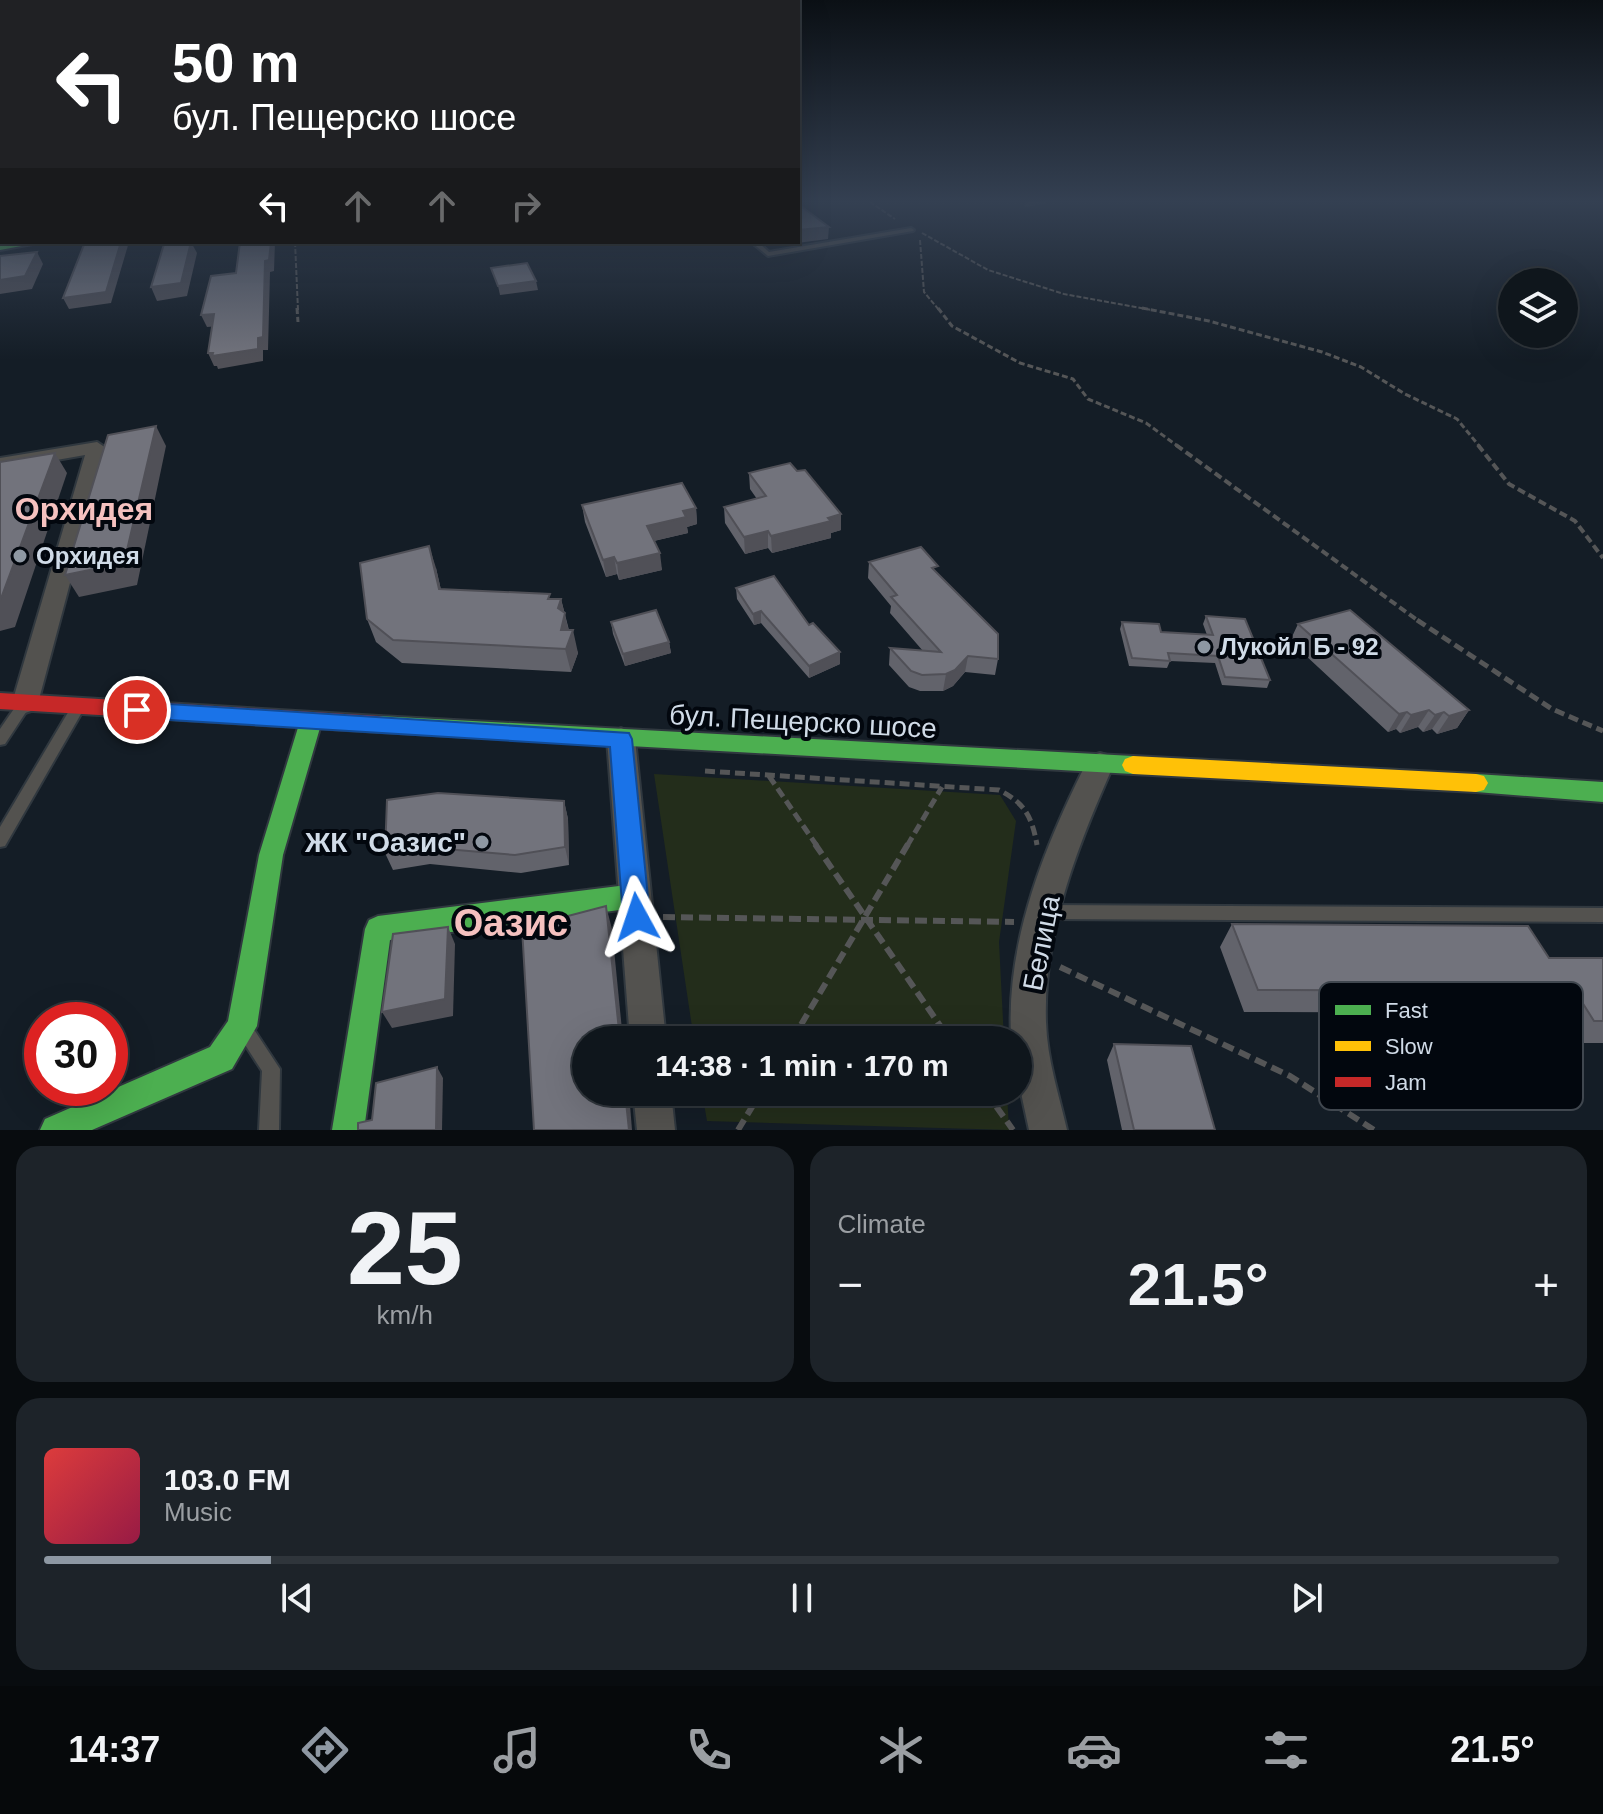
<!DOCTYPE html>
<meta charset="utf-8">
<style>
:root{--surface:#0f161c;--page:#1d2329;--text:#f1f3f6;--muted:#9b9fa3;--line:#2f353b;--accent:#8e98a3}
body{margin:0;font-family:Helvetica,sans-serif;background:var(--page);color:var(--text);height:100vh;display:flex;flex-direction:column;font-size:30px;white-space:nowrap}
*{box-sizing:border-box;margin:0}
p{font-size:26px;color:var(--muted)}
.icon{flex:none;width:44px;height:44px;fill:none;stroke:currentColor;stroke-width:2;stroke-linecap:round;stroke-linejoin:round}
.map{position:relative;height:1130px;overflow:hidden}
.panel{display:flex;flex-direction:column;gap:16px;padding:16px;background:#080c0f;flex:1}
.panel>*{flex:none}
.guide{position:absolute;left:0px;top:0px;width:800px;height:244px;box-shadow:0 8px 32px #0002,0 0 0 2px var(--line);background:#202124;color:#fff;overflow:hidden}
.controls{position:absolute;left:1498px;top:268px;display:grid;gap:16px}
.controls a{display:grid;place-items:center;width:80px;height:80px;border-radius:50%;background:var(--surface);box-shadow:0 8px 32px #0002,0 0 0 2px var(--line);font-size:40px}
.speed{position:absolute;left:24px;top:1002px;display:flex;gap:16px;font-size:40px;font-weight:700;text-align:center}
.speed>*{display:grid;place-content:center;width:104px;height:104px;border-radius:50%;background:var(--surface);box-shadow:0 8px 32px #0002,0 0 0 2px var(--line);line-height:1}
.speed .limit{border:12px solid #d22;background:#fff;color:#111}
.pin{position:absolute;display:grid;place-items:center;width:68px;height:68px;color:#fff;margin:-34px;border:4px solid #fff;border-radius:50%;box-shadow:0 2px 8px #0007}
.me{position:absolute;width:88px;margin:-44px;rotate:355deg;stroke-linejoin:round;filter:drop-shadow(0 0 6px #0008)}
.turn{display:flex;align-items:center;gap:28px;height:168px;padding:0 40px;font-size:36px}
.turn .icon{width:104px;height:104px;stroke-width:2.5}
.turn b{display:block;font-size:56px;line-height:68px}
.lanes{display:flex;align-items:center;height:76px;padding:0 40px;background:#0003;justify-content:center;gap:40px;direction:ltr}
.lanes .off{opacity:.35}
.big{font-size:60px;font-weight:800;line-height:1.1}
.panel .card{flex:1;display:flex;flex-direction:column;justify-content:center;gap:12px;min-width:0;padding:0 28px;border-radius:24px;background:var(--page)}
.panel .dial{align-items:center;gap:0}
.dial b{font-size:104px;line-height:1}
.song{display:flex;align-items:center;gap:24px}
.cover{width:96px;height:96px;border-radius:12px;background:linear-gradient(135deg,hsl(0 70% 55%),hsl(340 70% 35%))}
.played{height:8px;border-radius:4px;background:linear-gradient(90deg,var(--accent) 15%,var(--line) 15%)}
.keys{display:flex;justify-content:space-around;direction:ltr}
.heat{display:flex;justify-content:space-between;align-items:center;font-size:44px;direction:ltr}
.panel .tiles{flex:1;display:grid;gap:16px;grid-template-columns:1fr 1fr}
.card:last-child{grid-column:span 2}
.trip{position:absolute;left:572px;top:1026px;width:460px;height:80px;border-radius:40px;background:var(--surface);box-shadow:0 8px 32px #0002,0 0 0 2px var(--line);font-weight:800;line-height:80px;text-align:center}
.menu{display:flex;height:128px;justify-content:space-around;align-items:center;background:#06090b;color:var(--muted)}
.menu .icon{width:56px;height:56px}
.menu .selected{color:var(--accent)}
.menu b{font-size:36px;color:var(--text)}
.map>svg:first-child{display:block}
.green{fill:#232d1b}
.lines{fill:none;stroke-linecap:round;stroke-linejoin:round}
.lane-casing{stroke:#30383f;stroke-width:4}
.street-casing{stroke:#30383f;stroke-width:4}
.fast-casing{stroke:#30383f;stroke-width:4}
.slow-casing{stroke:#30383f;stroke-width:4}
.jam-casing{stroke:#30383f;stroke-width:4}
.path-far4{stroke:#555657;stroke-width:2;stroke-dasharray:5 2;stroke-linecap:butt}
.path-far3{stroke:#555657;stroke-width:3;stroke-dasharray:6 3;stroke-linecap:butt}
.path-far2{stroke:#555657;stroke-width:4;stroke-dasharray:8 4;stroke-linecap:butt}
.path-far1{stroke:#555657;stroke-width:5;stroke-dasharray:10 5;stroke-linecap:butt}
.path{stroke:#555657;stroke-width:6;stroke-dasharray:12 6;stroke-linecap:butt}
.lane{fill:#53524f;fill-rule:evenodd}
.street{fill:#53524f;fill-rule:evenodd}
.fast{fill:#4caf50;fill-rule:evenodd}
.slow{fill:#ffc107;fill-rule:evenodd}
.jam{fill:#c62828;fill-rule:evenodd}
.wall{fill:#62636b}
.shaded-wall{fill:#505057}
.building{fill:#72737c;stroke:#505057;stroke-width:2}
.route{fill:#1a73e8;stroke:#114b97;stroke-width:2}
.poi-dot{fill:#8e98a3;stroke:#02070e;stroke-width:3}
.labels{text-anchor:middle;stroke-width:8;stroke-linejoin:round;paint-order:stroke}
.poi-label{font-size:24px;font-weight:bold;fill:#d0dbe7;stroke:#02070e;text-anchor:start}
.near-street-label{font-size:28px;fill:#d0dbe7;stroke:#02070e}
.near-poi-label{font-size:28px;font-weight:bold;fill:#d0dbe7;stroke:#02070e;text-anchor:end}
.district-label{font-size:32px;font-weight:bold;fill:#f5c1bf;stroke:#02070e}
.near-district-label{font-size:38px;font-weight:bold;fill:#f5c1bf;stroke:#02070e}
.key{fill:#02070e;stroke:#40474f;stroke-width:2}
.key-label{font-size:22px;fill:#d0dbe7}
</style>
<div class="map">
<svg width="1603" height="1130" viewBox="0 0 1603 1130">
<rect width="100%" height="100%" fill="#141d26"/>
<g class="green">
<polygon points="654,774 1000,795 1016,821 999,942 1004,1040 694,1040"/>
<polygon points="702,1092 1007,1092 1009,1130 707,1121"/>
</g>
<g class="lines">
<g class="lane-casing">
<g id="lane">
<polygon points="1028,202 1044,202 1026,205"/>
<polygon points="911,228 914,230 913,231 768,256 751,242 758,242 769,252"/>
<polygon points="25,698 30,700 32,703 5,744 0,745 0,729 20,700"/>
<polygon points="78,702 83,704 85,707 5,846 0,847 0,827 73,704"/>
<polygon points="1047,905 1603,908 1603,922 1047,919 1041,917 1039,912 1041,907"/>
<polygon points="249,1028 255,1031 280,1069 279,1130 259,1130 262,1071 240,1037 243,1031"/>
</g>
</g>
<g class="street-casing">
<g id="street">
<polygon points="2,210 2,220 0,221 0,211"/>
<polygon points="97,442 106,448 38,703 34,710 25,713 16,710 12,703 85,455 0,470 0,458"/>
<polygon points="621,728 631,732 635,739 666,1040 630,1040 607,739 611,732"/>
<path d="M1100 753 1110 756 1114 764C1078 845 1043 932 1046 1022 1047 1059 1059 1095 1067 1130H1029L1018 1079V1040H1012L1011 1035C1006 938 1047 840 1090 756Z"/>
<polygon points="633,1092 671,1092 675,1130 637,1130"/>
</g>
</g>
<g class="fast-casing">
<g id="fast">
<polygon points="14,242 43,242 0,250 0,244"/>
<polygon points="311,713 319,715 322,721 283,855 257,1026 232,1069 92,1130 40,1130 45,1119 210,1047 228,1021 259,855 300,721 303,715"/>
<polygon points="379,716 1133,756 1141,759 1144,765 1141,771 1133,774 379,732 371,730 368,724 371,718"/>
<polygon points="1476,774 1603,782 1603,802 1476,792 1468,790 1464,783 1468,776"/>
<polygon points="635,884 644,888 648,896 644,904 635,908 390,940 364,1130 332,1130 365,929 369,920 378,916"/>
</g>
</g>
<g class="slow-casing">
<polygon id="slow" points="1133,756 1476,774 1484,776 1488,783 1484,790 1476,792 1133,774 1125,771 1122,765 1125,759"/>
</g>
<g class="jam-casing">
<polygon id="jam" points="0,693 379,716 387,718 390,724 387,730 379,732 0,709"/>
</g>
<g class="path-far4">
<polyline points="870,202 895,219"/>
<polyline points="922,233 988,270 1064,294 1152,310"/>
<polyline points="920,240 924,292 939,310"/>
<polyline points="295,242 298,310"/>
</g>
<g class="path-far3">
<polyline points="297,308 298,322"/>
<polyline points="938,308 952,326 1020,363 1073,379 1088,399 1146,423 1179,447"/>
<polyline points="1142,308 1209,321 1322,352 1361,367 1405,394 1457,419 1480,447"/>
</g>
<g class="path-far2">
<polyline points="1176,445 1420,622"/>
<polyline points="1478,445 1509,484 1575,521 1603,558"/>
</g>
<g class="path-far1">
<polyline points="1417,620 1552,709 1603,731"/>
<path d="M705 771 999 790C1025 803 1032 817 1037 845"/>
<polyline points="769,776 817,846"/>
<polyline points="907,846 942,787"/>
</g>
<g class="path">
<polyline points="815,844 950,1040"/>
<polyline points="663,917 1014,922"/>
<polyline points="1060,967 1290,1076 1374,1130"/>
<polyline points="792,1040 908,844"/>
<polyline points="986,1092 1013,1130"/>
<polyline points="738,1130 761,1092"/>
</g>
<use href="#lane" class="lane"/>
<use href="#street" class="street"/>
<use href="#fast" class="fast"/>
<use href="#slow" class="slow"/>
<use href="#jam" class="jam"/>
</g>
<g class="wall">
<polygon points="797,471 841,514 841,530 831,533 831,538 772,553 768,548 745,554 725,523 724,507 757,499 750,489 749,473"/>
<polygon points="582,505 696,508 697,524 687,527 688,533 654,541 662,570 619,580 617,574 606,577 585,522"/>
<polygon points="869,562 937,573 998,659 995,675 965,672 953,686 943,691 920,691 909,687 889,665 890,648 923,651 890,613 891,606 868,578"/>
<polygon points="436,568 441,590 561,599 569,630 578,653 571,672 402,663 376,642 367,619"/>
<polygon points="736,588 809,625 840,664 809,678 761,623 754,625 737,599"/>
<polygon points="1206,616 1270,680 1267,688 1222,685 1215,663 1170,661 1167,668 1129,666 1120,629 1122,622 1161,632 1207,635 1203,624"/>
<polygon points="611,622 669,642 671,653 625,666 613,634"/>
<polygon points="1298,624 1469,710 1457,728 1437,734 1432,729 1423,732 1418,727 1400,733 1396,729 1388,732 1290,641"/>
<polygon points="564,801 568,819 569,865 521,873 430,864 393,870 385,853"/>
<polygon points="1232,924 1549,958 1603,958 1603,1043 1570,1043 1551,1013 1244,1012 1220,947"/>
<polygon points="1114,1044 1215,1130 1122,1130 1107,1060"/>
</g>
<g class="shaded-wall">
<polygon points="829,227 828,239 797,243 798,230"/>
<polygon points="121,242 129,242 111,303 69,309 63,298"/>
<polygon points="191,242 197,253 187,296 157,301 151,287"/>
<polygon points="271,242 275,242 274,271 270,272 268,350 263,350 263,361 218,369 217,366 214,366 208,353 265,261"/>
<polygon points="37,252 43,264 32,289 0,294 0,280"/>
<polygon points="536,281 538,290 500,295 498,286"/>
<polygon points="214,314 219,326 207,327 201,315"/>
<polygon points="156,426 166,446 137,585 79,597 65,575"/>
<polygon points="55,453 67,473 15,627 0,631 0,601"/>
<polygon points="696,508 697,524 687,527 688,533 649,542 647,526 683,511"/>
<polygon points="841,514 841,530 831,533 831,538 772,553 771,536"/>
<polygon points="768,531 768,548 745,554 744,537"/>
<polygon points="429,546 436,568 446,612 439,589"/>
<polygon points="660,553 662,570 619,580 617,563"/>
<polygon points="614,557 617,574 606,577 603,560"/>
<polygon points="561,599 570,636 573,630 578,653 571,672 565,649 558,608"/>
<polygon points="761,611 761,623 754,625 753,614"/>
<polygon points="669,642 671,653 625,666 623,654"/>
<polygon points="840,652 840,664 809,678 809,666"/>
<polygon points="968,656 965,672 953,686 943,691 946,674"/>
<polygon points="1429,710 1418,727 1400,733 1411,715"/>
<polygon points="1469,710 1457,728 1437,734 1449,716"/>
<polygon points="1407,712 1396,729 1388,732 1399,714"/>
<polygon points="1444,712 1432,729 1423,732 1435,715"/>
<polygon points="564,801 568,819 569,865 565,847"/>
<polygon points="606,906 612,929 623,1040 620,1040"/>
<polygon points="448,927 455,944 453,1016 392,1028 382,1012"/>
<polygon points="437,1067 443,1078 442,1130 436,1130"/>
<polygon points="625,1092 629,1092 632,1130 629,1130"/>
</g>
<g class="building">
<polygon points="798,204 829,227 798,230"/>
<polygon points="85,242 121,242 106,292 63,298"/>
<polygon points="182,242 191,242 181,283 151,287 164,244"/>
<polygon points="240,242 271,242 269,260 265,261 263,337 258,338 258,349 212,356 213,353 208,353 214,314 201,315 211,276 236,273"/>
<polygon points="37,252 25,276 0,280 0,256"/>
<polygon points="527,263 536,281 498,286 491,268"/>
<polygon points="156,426 124,563 65,575 108,435"/>
<polygon points="55,453 0,601 0,462"/>
<polygon points="790,463 797,471 805,470 841,514 828,518 831,521 771,536 768,531 744,537 724,507 766,496 749,473"/>
<polygon points="682,483 696,508 683,511 686,517 647,526 660,553 617,563 614,557 603,560 582,505"/>
<polygon points="429,546 439,589 550,594 548,599 561,599 558,608 565,613 561,630 573,630 566,649 393,640 367,619 360,563"/>
<polygon points="921,547 938,566 932,568 998,634 998,659 968,656 955,670 946,674 922,675 911,671 890,648 941,652 891,597 897,595 869,562"/>
<polygon points="774,576 809,625 813,623 840,652 809,666 761,611 753,614 736,588"/>
<polygon points="656,610 669,642 623,654 611,622"/>
<polygon points="1350,610 1469,710 1449,716 1444,712 1435,715 1429,710 1411,715 1407,712 1399,714 1298,624"/>
<polygon points="1206,616 1245,619 1270,680 1225,677 1218,656 1168,653 1170,661 1132,658 1122,622 1159,624 1161,632 1213,635"/>
<polygon points="438,793 564,801 565,847 515,855 422,847 385,853 387,800"/>
<polygon points="606,906 620,1040 586,1040 586,1092 625,1092 629,1130 534,1130 522,928"/>
<polygon points="1232,924 1528,926 1549,958 1603,958 1603,1021 1594,1021 1575,991 1258,990"/>
<polygon points="448,927 445,999 382,1012 393,934"/>
<polygon points="1114,1044 1191,1046 1215,1130 1134,1130"/>
<polygon points="437,1067 436,1130 358,1130 358,1123 372,1120 376,1083"/>
</g>
<linearGradient id="sky" x2="0" y2="1"><stop stop-color="#0b1015"/><stop offset="0.56" stop-color="#344052"/><stop offset="1" stop-color="#344052" stop-opacity="0"/></linearGradient>
<rect width="1603" height="360" fill="url(#sky)"/>
<polygon class="route" points="137,702 629,733 632,739 650,917 646,925 637,929 627,925 623,917 610,747 137,718 129,716 126,710 129,704"/>
<g class="poi-dot">
<circle cx="20" cy="556" r="8"/>
<circle cx="1204" cy="647" r="8"/>
<circle cx="482" cy="842" r="8"/>
</g>
<g class="labels">
<g class="poi-label">
<text x="36" y="564">Орхидея</text>
<text x="1220" y="655">Лукойл Б - 92</text>
</g>
<g class="near-street-label">
<text transform="translate(803 721) rotate(3)" y="10">бул. Пещерско шосе</text>
<text transform="translate(1041 943) rotate(-79)" y="10">Белица</text>
</g>
<g class="near-poi-label">
<text x="466" y="852">ЖК "Оазис"</text>
</g>
<g class="district-label">
<text x="84" y="520">Орхидея</text>
</g>
<g class="near-district-label">
<text x="511" y="936">Оазис</text>
</g>
</g>
<rect x="1319" y="982" width="264" height="128" rx="12" class="key"/>
<rect x="1335" y="1005" width="36" height="10" fill="#4caf50"/>
<rect x="1335" y="1041" width="36" height="10" fill="#ffc107"/>
<rect x="1335" y="1077" width="36" height="10" fill="#c62828"/>
<g class="key-label">
<text x="1385" y="1018">Fast</text>
<text x="1385" y="1054">Slow</text>
<text x="1385" y="1090">Jam</text>
</g>
</svg>
<div class="controls">
<a><svg class="icon" aria-label="layers" viewBox="0 0 24 24"><path d="M12 4l9 5-9 5-9-5zM3 14l9 5 9-5"/></svg></a>
</div>
<div class="speed"><div class="limit">30</div></div>
<div class="pin" style="left:137px;top:710px;background:#d93025"><svg class="icon" aria-label="arrive" viewBox="0 0 24 24"><path d="M6 21V4h12l-3 4 3 4H6"/></svg></div>
<svg class="me" style="left:637px;top:917px" viewBox="-20 -20 40 40"><path d="M0-17L14 15 0 8-14 15z" fill="#1a73e8" stroke="#fff" stroke-width="4"/></svg>
<div class="trip">14:38 · 1 min · 170 m</div>
<div class="guide">
<div class="turn"><svg class="icon" aria-label="left" viewBox="0 0 24 24"><path d="M17 20v-9H6M10 6l-5 5 5 5"/></svg><div><b>50 m</b>бул. Пещерско шосе</div></div>
<div class="lanes"><svg class="icon" aria-label="left" viewBox="0 0 24 24"><path d="M17 20v-9H6M10 6l-5 5 5 5"/></svg><svg class="icon off" aria-label="ahead" viewBox="0 0 24 24"><path d="M12 20V5M6 11l6-6 6 6"/></svg><svg class="icon off" aria-label="ahead" viewBox="0 0 24 24"><path d="M12 20V5M6 11l6-6 6 6"/></svg><svg class="icon off" aria-label="right" viewBox="0 0 24 24"><path d="M7 20v-9h11M14 6l5 5-5 5"/></svg></div>
</div>
</div>
<section class="panel">
<div class="tiles">
<div class="card dial"><b>25</b><p>km/h</p></div>
<div class="card"><p>Climate</p>
<div class="heat"><a>−</a><b class="big">21.5°</b><a>+</a></div>
</div>
<div class="card">
<div class="song"><i class="cover"></i><div><b>103.0 FM</b><p>Music</p></div></div>
<div class="played"></div>
<div class="keys"><svg class="icon" aria-label="previous" viewBox="0 0 24 24"><path d="M18 5L8 12l10 7zM5 5v14"/></svg><svg class="icon" aria-label="pause" viewBox="0 0 24 24"><path d="M8 5v14M16 5v14"/></svg><svg class="icon" aria-label="next" viewBox="0 0 24 24"><path d="M6 5l10 7-10 7zM19 5v14"/></svg></div>
</div>
</div>
</section>
<nav class="menu">
<b>14:37</b>
<svg class="icon selected" aria-label="directions" viewBox="0 0 24 24"><path d="M12 3l9 9-9 9-9-9zM9 14v-3h6M13 9l2 2-2 2"/></svg>
<svg class="icon" aria-label="music" viewBox="0 0 24 24"><path d="M9 18V5l10-2v13"/><circle cx="6" cy="18" r="3"/><circle cx="16" cy="16" r="3"/></svg>
<svg class="icon" aria-label="phone" viewBox="0 0 24 24"><path d="M5 4h4l2 5-3 2q2 4 5 5l2-3 5 2v4C11 20 4 13 5 4z"/></svg>
<svg class="icon" aria-label="climate" viewBox="0 0 24 24"><path d="M12 3v18M4 7l16 10M4 17L20 7"/></svg>
<svg class="icon" aria-label="car" viewBox="0 0 24 24"><path d="M5 17H2v-5l4-1 3-4h7l3 4 3 1v5h-3M9 17h6M6 11h13"/><circle cx="7" cy="17" r="2"/><circle cx="17" cy="17" r="2"/></svg>
<svg class="icon" aria-label="filters" viewBox="0 0 24 24"><path d="M4 7h16M4 17h16"/><circle cx="9" cy="7" r="2"/><circle cx="15" cy="17" r="2"/></svg>
<b>21.5°</b>
</nav>
